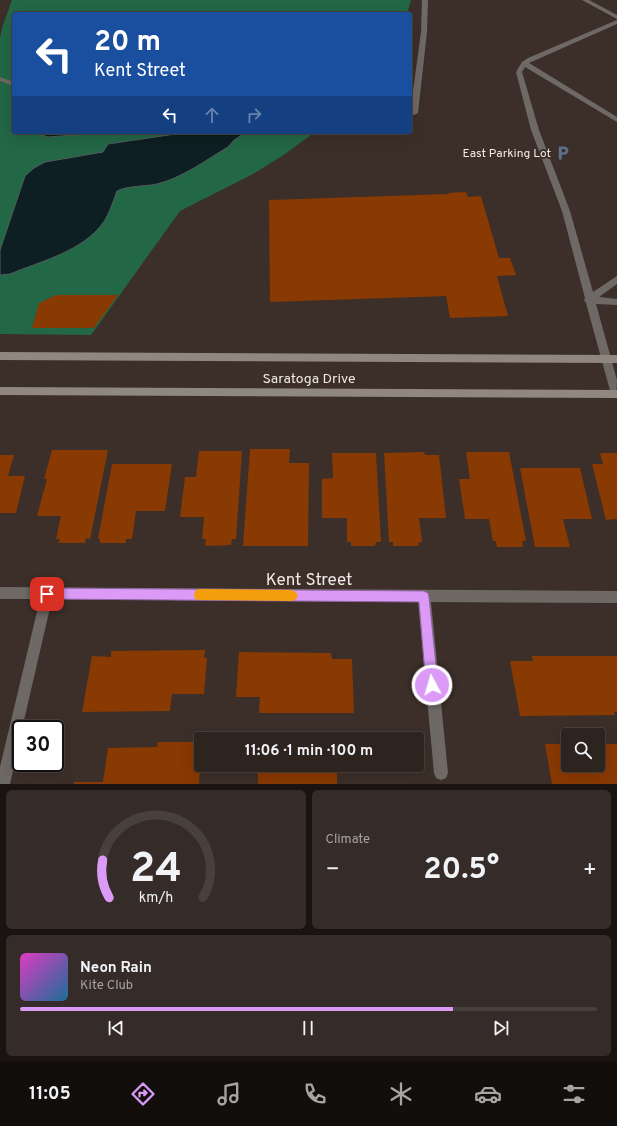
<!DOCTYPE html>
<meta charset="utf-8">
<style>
:root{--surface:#2d231f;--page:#352b28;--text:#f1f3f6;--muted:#a7a4a4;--line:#48403d;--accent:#da9af6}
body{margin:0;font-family:Overpass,sans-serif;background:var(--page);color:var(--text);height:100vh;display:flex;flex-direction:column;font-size:15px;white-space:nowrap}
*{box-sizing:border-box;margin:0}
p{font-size:13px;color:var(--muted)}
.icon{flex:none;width:22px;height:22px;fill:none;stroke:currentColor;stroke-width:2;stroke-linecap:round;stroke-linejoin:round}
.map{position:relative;height:784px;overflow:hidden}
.panel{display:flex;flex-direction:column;gap:6px;padding:6px;background:#191311;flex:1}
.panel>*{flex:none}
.banner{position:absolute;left:12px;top:12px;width:400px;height:122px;border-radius:4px;box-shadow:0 4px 16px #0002,0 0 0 1px var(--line);background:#1a4fa0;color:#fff;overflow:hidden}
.fabs{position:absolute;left:561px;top:728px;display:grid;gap:8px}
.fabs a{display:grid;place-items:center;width:44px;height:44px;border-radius:4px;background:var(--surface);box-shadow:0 4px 16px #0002,0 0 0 1px var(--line);font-size:20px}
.speed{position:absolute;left:12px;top:720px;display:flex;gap:8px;font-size:20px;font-weight:700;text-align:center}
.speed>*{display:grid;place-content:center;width:52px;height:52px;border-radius:50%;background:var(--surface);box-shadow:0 4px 16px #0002,0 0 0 1px var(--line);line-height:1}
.speed .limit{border:2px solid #111;border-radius:6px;background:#fff;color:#111}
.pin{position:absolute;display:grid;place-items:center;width:34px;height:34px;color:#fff;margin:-17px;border-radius:8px;box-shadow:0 2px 6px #0006}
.me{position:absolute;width:44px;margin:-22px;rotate:354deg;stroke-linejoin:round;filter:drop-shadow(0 0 3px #0008)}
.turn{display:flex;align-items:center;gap:14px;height:84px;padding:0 16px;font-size:18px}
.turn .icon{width:52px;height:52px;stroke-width:2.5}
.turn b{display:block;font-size:28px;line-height:34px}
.lanes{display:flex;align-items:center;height:38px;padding:0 16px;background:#0003;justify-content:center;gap:20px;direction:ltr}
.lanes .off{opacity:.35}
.big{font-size:30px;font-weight:700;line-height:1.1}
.panel .tile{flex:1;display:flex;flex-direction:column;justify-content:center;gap:6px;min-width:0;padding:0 14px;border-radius:6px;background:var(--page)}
.panel .dial{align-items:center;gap:0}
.dial svg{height:104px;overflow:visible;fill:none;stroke:var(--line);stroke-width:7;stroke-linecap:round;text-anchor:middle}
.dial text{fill:var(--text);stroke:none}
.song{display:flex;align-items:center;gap:12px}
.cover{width:48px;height:48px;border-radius:6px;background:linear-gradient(135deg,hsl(310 70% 55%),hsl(200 70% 35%))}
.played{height:4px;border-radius:2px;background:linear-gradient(90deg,var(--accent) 75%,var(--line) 75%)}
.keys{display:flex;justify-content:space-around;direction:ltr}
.heat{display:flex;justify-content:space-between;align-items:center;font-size:22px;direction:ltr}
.panel .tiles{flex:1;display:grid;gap:6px;grid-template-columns:1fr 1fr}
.tile:last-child{grid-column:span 2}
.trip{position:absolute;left:194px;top:732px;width:230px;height:40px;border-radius:4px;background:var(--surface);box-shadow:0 4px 16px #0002,0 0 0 1px var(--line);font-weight:700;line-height:40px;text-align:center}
.tabs{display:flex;height:64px;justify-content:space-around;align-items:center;background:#120e0c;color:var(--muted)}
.tabs .icon{width:28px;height:28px}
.tabs .current{color:var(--accent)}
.tabs b{font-size:18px;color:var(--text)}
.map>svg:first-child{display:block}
.green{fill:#226746}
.water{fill:#0d1f22;stroke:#525c5d}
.building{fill:#893902}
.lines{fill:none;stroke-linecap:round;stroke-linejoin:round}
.lane{fill:#6e6965;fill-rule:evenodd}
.street{fill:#6e6965;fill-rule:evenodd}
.secondary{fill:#908781;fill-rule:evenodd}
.route{fill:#da9af6;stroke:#8e64a0}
.slow{fill:#f59e0b}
.labels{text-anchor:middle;stroke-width:4;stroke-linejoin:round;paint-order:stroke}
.far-poi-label{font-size:12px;fill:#f2e9e6;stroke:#3c2f29;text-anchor:end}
.street-label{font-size:14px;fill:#f2e9e6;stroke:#3c2f29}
.near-street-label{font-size:17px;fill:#f2e9e6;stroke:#3c2f29}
</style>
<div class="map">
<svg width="617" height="784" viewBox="0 0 617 784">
<rect width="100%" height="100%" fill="#3c2f29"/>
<polygon class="green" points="12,0 411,0 407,14 14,14 14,132 315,132 285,154 253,174 180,211 91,335 0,334 0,37 3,25"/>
<g class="water">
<polygon points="37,132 116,132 47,137"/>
<path d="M189 132H241L242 135 234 140 228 147C206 160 182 178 157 184 143 187 130 185 117 191 112 204 108 219 98 229 76 253 39 262 10 274L0 275V250L25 176 34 168 45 162 103 152 108 144Z"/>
</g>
<g class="building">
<polygon points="466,192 468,197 481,196 499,258 510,258 516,275 497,276 508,316 450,318 446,296 270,302 269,200 449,194 448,193"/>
<polygon points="56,295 118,295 94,328 32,328 39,303"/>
<polygon points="250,449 290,449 289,463 309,463 308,546 243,546"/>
<polygon points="52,450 108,450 90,539 86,538 85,543 58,543 60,539 56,539 61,516 37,516 47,479 44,479"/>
<polygon points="199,451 242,451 236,539 232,539 231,545 205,546 206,539 202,539 204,517 180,517 185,477 196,477"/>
<polygon points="424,452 425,455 439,455 446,518 419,518 422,542 418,543 419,546 393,546 393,542 389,542 384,453"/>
<polygon points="466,452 509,452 526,541 522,541 523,547 497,547 496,541 493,541 489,519 465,519 459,479 470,479"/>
<polygon points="332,453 376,453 381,542 376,542 375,546 351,546 351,542 347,542 347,518 322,518 322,479 333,478"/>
<polygon points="600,453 617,453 617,519 606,520 592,464 603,464"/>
<polygon points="0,455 14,455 8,476 25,476 16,513 0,513"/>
<polygon points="112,464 172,464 165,511 136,511 132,539 126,539 126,543 100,543 100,539 98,539"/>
<polygon points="520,468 580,468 592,519 563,519 570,547 535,547"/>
<polygon points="205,650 204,658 207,658 204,694 172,694 170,711 82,712 92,656 111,657 111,651"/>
<polygon points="239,652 331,653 332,659 352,659 354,713 259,713 260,697 236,697"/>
<polygon points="532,656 617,656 617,712 614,712 615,715 520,716 510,661 533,661"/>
<polygon points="158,742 201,742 201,765 207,765 206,771 200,771 199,784 74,784 74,782 103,782 108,748 157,747"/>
<polygon points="545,744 568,744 568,765 598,765 598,744 617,744 617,784 552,784"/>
<rect x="258" y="765" width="79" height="19"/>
</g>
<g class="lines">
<g class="lane">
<polygon points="422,0 428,0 427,32 418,113 414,115 410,113 421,32"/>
<polygon points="582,0 589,0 617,15 617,19"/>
<polygon points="617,20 617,24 529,63 617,117 617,122 525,67 522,72 539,130 570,211 593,292 617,276 617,284 599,297 617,299 617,305 596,304 617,380 616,398 612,397 611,394 586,303 584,300 585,298 562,211 531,130 516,72 522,62 528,58"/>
<polygon points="0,77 14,82 14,86 0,81"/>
</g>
<polygon class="street" points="0,587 617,591 617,603 431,602 448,773 446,778 441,780 436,778 434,773 418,602 52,599 22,729 21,729 21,736 10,784 0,784 0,767 40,599 0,599"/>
<g class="secondary">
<polygon points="0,352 617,355 617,363 0,360"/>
<polygon points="0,387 617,390 617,398 0,395"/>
</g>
</g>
<polygon class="route" points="47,588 424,591 428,593 429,597 438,685 436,689 432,691 428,689 426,685 419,602 47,599 43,598 41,594 43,590"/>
<polygon class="slow" points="199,589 292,590 296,592 298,596 296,599 292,601 199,600 195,599 194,595 195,591"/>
<defs>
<g id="parking-bare" transform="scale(1.2)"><path d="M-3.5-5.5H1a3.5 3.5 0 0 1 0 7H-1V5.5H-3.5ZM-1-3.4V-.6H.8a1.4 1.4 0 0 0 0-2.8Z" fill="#5c6f8a" stroke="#3c2f29" stroke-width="2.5" paint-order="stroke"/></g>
</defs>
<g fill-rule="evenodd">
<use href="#parking-bare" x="563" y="153"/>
</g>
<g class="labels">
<g class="far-poi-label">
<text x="551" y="157">East Parking Lot</text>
</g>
<g class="street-label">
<text x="309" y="383">Saratoga Drive</text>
</g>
<g class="near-street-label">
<text x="309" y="585">Kent Street</text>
</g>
</g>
</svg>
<div class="fabs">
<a><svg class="icon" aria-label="search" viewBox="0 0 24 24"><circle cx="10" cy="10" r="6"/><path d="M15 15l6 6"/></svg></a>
</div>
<div class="speed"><div class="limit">30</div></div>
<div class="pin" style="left:47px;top:594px;background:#d93025"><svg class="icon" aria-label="arrive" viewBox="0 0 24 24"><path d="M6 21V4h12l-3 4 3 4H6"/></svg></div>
<svg class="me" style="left:432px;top:685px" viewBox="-20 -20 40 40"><circle r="17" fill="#da9af6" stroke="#fff" stroke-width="3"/><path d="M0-11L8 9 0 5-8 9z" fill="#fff"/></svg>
<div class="trip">11:06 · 1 min · 100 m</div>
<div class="banner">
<div class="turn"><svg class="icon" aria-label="left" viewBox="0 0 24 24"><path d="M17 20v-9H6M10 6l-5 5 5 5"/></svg><div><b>20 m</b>Kent Street</div></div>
<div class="lanes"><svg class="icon" aria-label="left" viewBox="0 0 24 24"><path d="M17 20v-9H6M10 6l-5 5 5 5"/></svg><svg class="icon off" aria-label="ahead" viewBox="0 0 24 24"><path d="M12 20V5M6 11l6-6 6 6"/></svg><svg class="icon off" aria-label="right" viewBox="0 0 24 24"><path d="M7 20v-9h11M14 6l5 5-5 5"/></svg></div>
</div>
</div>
<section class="panel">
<div class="tiles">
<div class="tile dial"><svg viewBox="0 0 100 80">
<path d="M14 69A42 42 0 1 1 86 69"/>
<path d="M14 69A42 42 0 0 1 9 40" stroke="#da9af6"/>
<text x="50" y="56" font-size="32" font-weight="700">24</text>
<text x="50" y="72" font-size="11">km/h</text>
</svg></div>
<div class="tile"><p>Climate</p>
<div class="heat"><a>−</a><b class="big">20.5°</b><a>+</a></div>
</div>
<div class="tile">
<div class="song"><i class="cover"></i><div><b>Neon Rain</b><p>Kite Club</p></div></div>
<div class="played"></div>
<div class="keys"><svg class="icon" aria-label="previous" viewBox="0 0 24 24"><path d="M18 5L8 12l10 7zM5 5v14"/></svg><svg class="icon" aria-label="pause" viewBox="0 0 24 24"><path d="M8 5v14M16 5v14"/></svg><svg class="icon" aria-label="next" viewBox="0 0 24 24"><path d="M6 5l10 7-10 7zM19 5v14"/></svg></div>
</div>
</div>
</section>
<nav class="tabs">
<b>11:05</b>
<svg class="icon current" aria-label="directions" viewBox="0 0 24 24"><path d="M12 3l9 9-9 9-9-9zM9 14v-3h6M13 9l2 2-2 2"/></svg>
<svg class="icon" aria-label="music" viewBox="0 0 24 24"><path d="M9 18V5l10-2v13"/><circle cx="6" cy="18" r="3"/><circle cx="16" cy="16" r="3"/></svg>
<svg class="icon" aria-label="phone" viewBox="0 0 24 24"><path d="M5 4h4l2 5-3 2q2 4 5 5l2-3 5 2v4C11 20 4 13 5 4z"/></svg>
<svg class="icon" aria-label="climate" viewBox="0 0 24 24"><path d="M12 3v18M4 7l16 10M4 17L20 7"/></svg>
<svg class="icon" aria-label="car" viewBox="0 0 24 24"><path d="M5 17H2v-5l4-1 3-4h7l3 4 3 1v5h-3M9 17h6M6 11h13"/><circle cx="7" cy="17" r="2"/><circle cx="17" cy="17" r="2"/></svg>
<svg class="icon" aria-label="filters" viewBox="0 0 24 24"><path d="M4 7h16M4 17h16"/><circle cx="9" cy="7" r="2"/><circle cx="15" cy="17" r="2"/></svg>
</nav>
